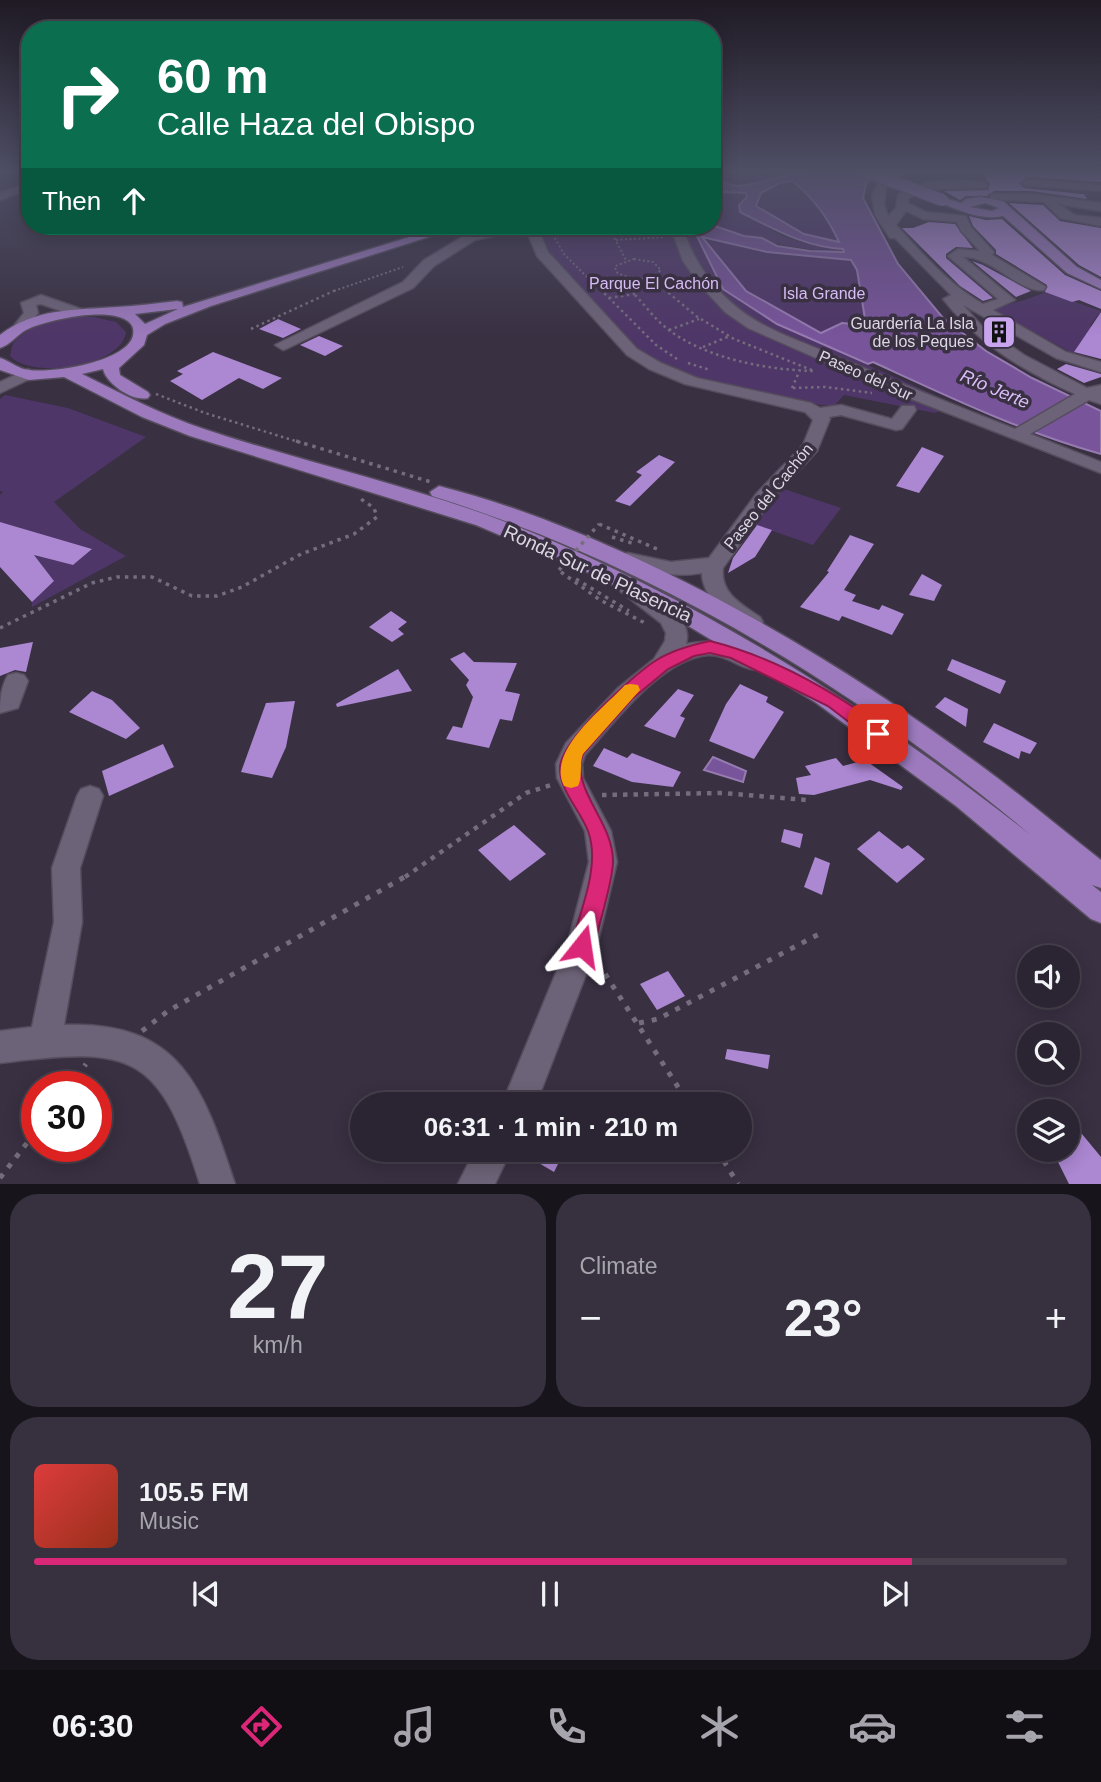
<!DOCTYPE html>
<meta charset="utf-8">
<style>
:root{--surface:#2b2432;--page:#37303e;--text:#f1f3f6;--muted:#a6a4ac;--line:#47414d;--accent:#db2777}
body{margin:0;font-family:Arial,sans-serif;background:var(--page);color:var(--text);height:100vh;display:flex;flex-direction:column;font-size:26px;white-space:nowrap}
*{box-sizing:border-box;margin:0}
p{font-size:23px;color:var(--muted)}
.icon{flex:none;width:38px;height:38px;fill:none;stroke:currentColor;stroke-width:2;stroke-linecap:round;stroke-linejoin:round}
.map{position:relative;height:1184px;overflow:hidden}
.drawer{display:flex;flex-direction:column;gap:10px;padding:10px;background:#18141c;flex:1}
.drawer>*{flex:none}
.top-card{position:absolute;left:21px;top:21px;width:700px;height:214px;border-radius:28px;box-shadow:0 4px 18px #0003,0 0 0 2px var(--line);background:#0b6e4f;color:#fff;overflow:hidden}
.buttons{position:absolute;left:1017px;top:945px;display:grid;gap:14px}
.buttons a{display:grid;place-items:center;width:63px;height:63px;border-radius:50%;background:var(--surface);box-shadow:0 4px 18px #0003,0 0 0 2px var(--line);font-size:35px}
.speed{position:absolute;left:21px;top:1071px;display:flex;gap:14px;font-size:35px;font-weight:700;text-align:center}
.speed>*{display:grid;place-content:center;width:91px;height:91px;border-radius:50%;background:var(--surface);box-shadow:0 4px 18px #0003,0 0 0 2px var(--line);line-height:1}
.speed .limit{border:10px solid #d22;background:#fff;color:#111}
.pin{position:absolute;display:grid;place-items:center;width:60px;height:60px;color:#fff;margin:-30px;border-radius:14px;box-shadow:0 4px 10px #0006}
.me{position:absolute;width:77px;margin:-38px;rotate:15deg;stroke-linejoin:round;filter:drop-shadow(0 0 5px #0008)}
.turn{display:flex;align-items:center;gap:24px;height:147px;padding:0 21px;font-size:32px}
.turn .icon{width:91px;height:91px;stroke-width:2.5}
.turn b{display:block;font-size:49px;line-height:60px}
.then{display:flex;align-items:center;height:66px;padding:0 21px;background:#0003;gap:14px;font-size:26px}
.big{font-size:52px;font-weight:800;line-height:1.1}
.drawer .card{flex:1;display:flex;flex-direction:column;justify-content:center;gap:10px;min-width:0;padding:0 24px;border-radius:28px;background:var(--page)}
.drawer .dial{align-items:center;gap:0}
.dial b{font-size:91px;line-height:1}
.song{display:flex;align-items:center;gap:21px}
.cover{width:84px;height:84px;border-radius:10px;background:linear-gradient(135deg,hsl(0 70% 55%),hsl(10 70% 35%))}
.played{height:7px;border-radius:4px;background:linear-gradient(90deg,var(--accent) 85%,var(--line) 85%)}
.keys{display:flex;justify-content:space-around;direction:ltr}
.heat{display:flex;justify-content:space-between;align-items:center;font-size:38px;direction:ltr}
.drawer .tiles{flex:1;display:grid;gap:10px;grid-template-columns:1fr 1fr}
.card:last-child{grid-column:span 2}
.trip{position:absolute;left:350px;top:1092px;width:402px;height:70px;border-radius:35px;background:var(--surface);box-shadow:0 4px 18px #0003,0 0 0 2px var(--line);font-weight:800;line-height:70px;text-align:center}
.tabs{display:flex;height:112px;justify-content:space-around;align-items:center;background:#110e14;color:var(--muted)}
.tabs .icon{width:49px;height:49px}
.tabs .active{color:var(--accent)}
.tabs b{font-size:32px;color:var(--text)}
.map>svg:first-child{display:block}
.green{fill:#4f3668}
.water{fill:#78549b;stroke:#967bb1;stroke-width:2;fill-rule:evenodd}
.building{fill:#ac87d2}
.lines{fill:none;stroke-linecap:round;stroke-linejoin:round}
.minor-casing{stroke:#554d5d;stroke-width:3}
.major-casing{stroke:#554d5d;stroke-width:3}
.path-far4{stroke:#756d7d;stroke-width:2;stroke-dasharray:2 2.5;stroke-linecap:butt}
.path-far3{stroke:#756d7d;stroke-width:2.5;stroke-dasharray:2.5 3.5;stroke-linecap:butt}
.path-far2{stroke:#756d7d;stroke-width:3.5;stroke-dasharray:3.5 5;stroke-linecap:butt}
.path-far1{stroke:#756d7d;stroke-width:4.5;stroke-dasharray:4.5 6;stroke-linecap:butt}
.path{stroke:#756d7d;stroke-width:5;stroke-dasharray:5 8;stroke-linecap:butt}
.minor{fill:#6d6378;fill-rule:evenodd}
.major{fill:#9c7abd;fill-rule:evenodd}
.major-bridge-casing{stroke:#554d5d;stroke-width:14;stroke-linecap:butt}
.path-bridge{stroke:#756d7d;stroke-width:3.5;stroke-dasharray:3.5 5;stroke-linecap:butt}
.major-bridge{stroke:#9c7abd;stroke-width:12}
.route{fill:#db2777;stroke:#8e194d;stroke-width:2}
.slow{fill:#f59e0b}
.labels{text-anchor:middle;stroke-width:7;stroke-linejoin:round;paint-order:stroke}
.far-park-label{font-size:16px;fill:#d7bbf6;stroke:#393042}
.far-poi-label{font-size:16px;fill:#ddd7e3;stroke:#393042;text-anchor:end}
.far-street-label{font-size:16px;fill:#ddd7e3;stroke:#393042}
.far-water-label{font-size:18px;font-style:italic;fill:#d9bcf8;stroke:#393042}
.street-label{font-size:19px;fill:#ddd7e3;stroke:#393042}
</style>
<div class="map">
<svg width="1101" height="1184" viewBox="0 0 1101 1184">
<rect width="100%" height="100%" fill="#393042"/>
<g class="green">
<polygon points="811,170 747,185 736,186 712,179 712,171"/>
<path d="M792 181C813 197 829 218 840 242L804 234 756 206 761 193 780 183Z"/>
<path d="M722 192 746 193C749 202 755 217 762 223 781 240 819 248 843 249L845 252C798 251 757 240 712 225V198Z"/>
<polygon points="539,226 692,226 723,289 777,324 952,403 935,413 844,395 834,406 821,405 690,377 664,366 643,353 613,323 551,255"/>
<polygon points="701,236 767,252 851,260 857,270 866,325 842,323 822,333 746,291"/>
<path d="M1046 292 1101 311 1090 326 1101 330 1085 336 1074 354 993 310C1011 303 1028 300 1046 292Z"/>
<path d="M94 317 116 322 126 332C122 367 31 380 10 356L13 343C32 321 67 316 94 317Z"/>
<polygon points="5,395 68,408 146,437 54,502 80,529 126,556 32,607 32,602 54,581 34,555 73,565 92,549 0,522 0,495 3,492 0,491 0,399"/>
<polygon points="781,488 841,508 813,545 753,524"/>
</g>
<g class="water">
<path d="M811 170H877L866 184 863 198 898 264 943 318 986 351 1032 378 1101 411V454C1022 432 947 396 873 362L868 364 777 324 723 289 692 226 712 225 744 236 762 238 777 246 810 251 844 252 843 249C804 247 774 229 740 212L739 205 747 197 746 193 723 192 712 198V189L716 186 712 184V179L736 186 747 185ZM792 181C813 197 828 218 839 242L804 234 756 206 761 193 780 183ZM702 237 767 252 851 260 857 270 866 325 842 323 821 333 746 291Z"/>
<polygon points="713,757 746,771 743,782 704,770"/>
</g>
<g class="building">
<polygon points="985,170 1101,171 1101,182 1028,177 1019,183 1024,188 1101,196 1084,194 1087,199 1031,191 994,191 987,196 966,196 960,200 944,191 988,190 990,183 986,180"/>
<polygon points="1009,203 1043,205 1060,221 1101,228 1101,277 1079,265"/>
<polygon points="969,216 986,220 1002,219 1065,275 1101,291 1101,309 1079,300 1072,302 1045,292 1047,285 996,254 996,250 973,226"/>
<polygon points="929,222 955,224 973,248 956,247 946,254 946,258 993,298 983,301 960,286 902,228 913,228"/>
<polygon points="972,261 983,265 1031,291 1016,297"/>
<polygon points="1101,312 1101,359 1074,352"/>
<polygon points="278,319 301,329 283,338 259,329"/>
<polygon points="319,336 343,346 325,356 300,345"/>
<polygon points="213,352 282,378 263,389 239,378 202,400 170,381 183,374 177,371"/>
<polygon points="1066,364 1101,374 1101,377 1084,383 1057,369"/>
<polygon points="922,447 944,456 919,493 896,486"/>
<polygon points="659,455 675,462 630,506 615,501 642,475 636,472"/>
<polygon points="0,522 92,549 73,565 34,555 54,581 32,602 0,567"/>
<polygon points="757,525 772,530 755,557 728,573 733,558"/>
<polygon points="850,535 874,544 844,590 856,595 852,601 879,610 882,605 904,614 892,635 842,616 839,621 800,607 829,572 827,571"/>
<polygon points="922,574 942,585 934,601 909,595"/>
<polygon points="391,611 407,622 398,629 404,634 392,642 369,627"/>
<polygon points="33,642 26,672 15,670 0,676 0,648"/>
<polygon points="464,652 474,662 517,663 505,691 520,694 512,721 500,719 489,748 446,739 453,726 462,728 473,697 466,685 469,680 450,659"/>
<polygon points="952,659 1006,681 1000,694 947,670"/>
<polygon points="398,669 412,691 337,707 336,704"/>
<polygon points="740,684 768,697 766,702 784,712 754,759 709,741 726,704"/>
<polygon points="678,689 694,695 680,716 685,718 675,738 644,726"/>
<polygon points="92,691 112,700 140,728 126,739 69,712"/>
<polygon points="945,697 968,709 966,727 935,707"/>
<polygon points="295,701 286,747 272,778 241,772 266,703"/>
<polygon points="994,723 1037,743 1030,754 1021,751 1019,759 983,742"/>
<polygon points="163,744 174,767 109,796 102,771"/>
<polygon points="604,748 627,758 632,753 681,772 673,787 632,782 593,766"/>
<polygon points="836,758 843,766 865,760 903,787 901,790 870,780 814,795 799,794 796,778 811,775 805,766"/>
<polygon points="514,825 546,854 510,881 478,850"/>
<polygon points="784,829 803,834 800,848 781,842"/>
<polygon points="879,831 902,849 908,845 925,859 897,883 857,849"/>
<polygon points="815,857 830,863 822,895 804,887"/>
<polygon points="668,971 685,996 657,1010 640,984"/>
<polygon points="727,1049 770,1055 768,1069 725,1059"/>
<polygon points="1077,1128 1101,1157 1101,1184 1069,1184 1052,1150 1068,1150 1068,1131"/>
<polygon points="543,1150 565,1150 554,1172 537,1162"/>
</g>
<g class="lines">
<g class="minor-casing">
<g id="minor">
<path d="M914 170 899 176 886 187 884 205 888 216 896 208 898 195C922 178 959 178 987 183V187L983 188 929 189 908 198V203L926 212 966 216 971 227 994 252 992 255 1046 287 1044 290C1020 294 992 256 963 257L1015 300 993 310 1066 352 1101 362V372L1056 358 963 305 981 325 1024 355 1087 388 1101 385V404L1089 400 1030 434 1101 462V473L891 391 748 328 725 312 699 284 683 261 670 226H682C692 257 709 284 734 305 763 330 801 341 835 356 895 381 954 405 1015 429L1075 394C1024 371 978 344 943 299L951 295 895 238H890L875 215 872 195 882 176 894 170ZM906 211 923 219 957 222 961 231 980 251 958 249 948 256 998 299 983 304C949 285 922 253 896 225Z"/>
<polygon points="1028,180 1101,185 1101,191 1024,185 1022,183"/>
<polygon points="30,182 30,189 0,200 0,193"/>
<polygon points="994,194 1031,194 1101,203 1101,211 1058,204 1075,215 1101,218 1101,226 1060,218 1044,202 990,199 990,195"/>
<path d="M506 226H537L548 252 637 349 661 363 697 378 811 403 820 408 841 405 892 419 902 406H914L916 410 902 429 896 430 841 415 829 417 830 419 817 451 771 501 723 568C720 593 741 604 760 617L763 622 760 627C736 634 701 596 702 573 673 578 648 572 621 564L618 559 621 554 628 553 671 562 709 558 757 493 803 445 813 420 805 412 685 384 649 369 627 355 537 256 526 229 475 240 434 266 413 288 288 348 283 350 275 345 403 282 424 260 467 234Z"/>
<polygon points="41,295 81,309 83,312 76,316 41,304 36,305 38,313 25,330 15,330 13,327 24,313 21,303"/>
<polygon points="28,369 36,374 34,377 0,393 0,382"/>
<path d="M630 584C653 590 694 616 686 644 708 639 754 640 767 663L764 669C744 674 729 654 708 655 661 659 615 722 585 755L582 764 583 778 611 831 617 862 597 946 536 1104H502L567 946 589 862 585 831 557 778 556 764 566 743 618 688 654 659 665 641 666 633 661 623 620 591 623 586Z"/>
<path d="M16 673 24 675 28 681 18 708 0 713C0 699 1 687 8 675Z"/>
<path d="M90 786 99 789 103 796 80 868 82 922 64 1025C181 1021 203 1087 235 1184H200C159 1052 132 1046 0 1063V1031L32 1027 54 922 52 868 77 796 81 789Z"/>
<polygon points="475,1150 511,1150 495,1184 458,1184"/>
</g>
</g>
<g class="major-casing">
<g id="major">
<path d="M942 197 961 203 966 199 980 197 1003 201 1077 267 1101 280V289L1067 273 1003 216C980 221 960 210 938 202V198ZM985 203 999 208 992 211 970 207Z"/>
<path d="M445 226H463L211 306 165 324 147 335 144 345 119 368 120 375 148 392 150 395 148 398C132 402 106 383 103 369L82 374C122 394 162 415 204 429 309 464 419 487 521 528 707 603 875 713 1032 836 856 688 653 565 432 496L430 492 439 486C621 532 829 653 980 765 1021 795 1060 828 1101 860V888L1092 885 1101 892V923L1091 919 956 806 815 702 665 612 587 572 476 525 190 436 142 417 64 377 29 380 0 370V358C10 361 18 369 29 370 53 373 115 363 130 342 134 337 135 328 130 323 112 305 46 320 26 330 17 335 10 345 0 348V335C34 308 76 310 116 307 137 306 157 303 177 301L182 302 183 307ZM178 309 145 324 135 314 177 309Z"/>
</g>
</g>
<g class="path-far4">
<polyline points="712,172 737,170"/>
<polyline points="548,226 564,254 601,291"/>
<polyline points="608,226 626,260"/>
<polyline points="616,240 666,237"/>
<path d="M634 259 653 262 661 270C647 282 631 280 616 272L615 266Z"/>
<polyline points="650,277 666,291"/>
<polyline points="334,291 403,267"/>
<polyline points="635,291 636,278"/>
</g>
<g class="path-far3">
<polyline points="600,289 656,345 677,359"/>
<path d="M635 289V295C645 305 654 318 665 327 703 358 766 370 814 371L734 339 696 316 664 289"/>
<polyline points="609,298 635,294"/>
<polyline points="251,329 338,289"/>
<polyline points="669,330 699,319"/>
<polyline points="703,347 730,336"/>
<polyline points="688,363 710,370"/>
<polyline points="792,388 799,372"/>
<polyline points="793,388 825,387 872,393"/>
<polyline points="156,394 205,413 302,443"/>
</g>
<g class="path-far2">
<polyline points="296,441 431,482"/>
<polyline points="599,524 657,549"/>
<polyline points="612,537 635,544"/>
<polyline points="561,572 600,600 647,624"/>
<polyline points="576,579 629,611"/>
<polyline points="0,628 92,583 117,577 152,577 192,596 217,596 242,587 301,554 354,534 377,517 374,508 361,499"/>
</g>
<g class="path-far1">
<polyline points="602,795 723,793 806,800"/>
<polyline points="405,877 526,793 551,785"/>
</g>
<g class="path">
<polyline points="598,963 689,1104"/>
<polyline points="639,1023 658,1019 819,934"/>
<polyline points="142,1031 168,1011 408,875"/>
<polyline points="69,1087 86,1064"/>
<polyline points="717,1150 738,1184"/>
<polyline points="0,1178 37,1130"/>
</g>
<use href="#minor" class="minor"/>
<use href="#major" class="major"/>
<g class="major-bridge-casing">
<polyline id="major-bridge" points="863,170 942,200"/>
</g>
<polyline class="path-bridge" points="559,570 599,524"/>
<use href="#major-bridge" class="major-bridge"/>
</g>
<linearGradient id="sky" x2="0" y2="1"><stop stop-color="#1f1a24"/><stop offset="0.51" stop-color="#4e4e65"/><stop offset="1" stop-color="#4e4e65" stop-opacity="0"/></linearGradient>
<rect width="1101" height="336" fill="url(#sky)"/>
<path class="route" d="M710 641C774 657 833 691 885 729L887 734 885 739H871L828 706 731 658 710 653 694 656 668 669 632 699 583 754C570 789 613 821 613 861 613 882 599 923 594 946L590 953 582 956 574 953 571 946C580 911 601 866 588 831 580 810 559 790 560 767 562 740 632 676 655 661 672 650 691 645 710 641Z"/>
<path class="slow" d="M631 684 638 685 640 690 583 754C579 765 583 776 578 786L571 788 564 786C546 751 603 709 625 685Z"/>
<defs>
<g id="building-square" transform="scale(1.75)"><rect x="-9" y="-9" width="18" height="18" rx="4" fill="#c9a5ee" stroke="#393042"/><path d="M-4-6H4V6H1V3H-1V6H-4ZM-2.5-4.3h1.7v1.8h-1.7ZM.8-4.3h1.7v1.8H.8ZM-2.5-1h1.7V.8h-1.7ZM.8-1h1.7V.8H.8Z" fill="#111"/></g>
</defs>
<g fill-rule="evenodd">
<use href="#building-square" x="999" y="332"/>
</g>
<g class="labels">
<g class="far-park-label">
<text x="654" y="289">Parque El Cachón</text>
<text x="824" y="299">Isla Grande</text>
</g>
<g class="far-poi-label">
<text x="974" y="329">Guardería La Isla<tspan x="974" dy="18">de los Peques</tspan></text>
</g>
<g class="far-street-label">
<text transform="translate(866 375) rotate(24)" y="6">Paseo del Sur</text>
<text transform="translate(768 496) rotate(-51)" y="6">Paseo del Cachón</text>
</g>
<g class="far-water-label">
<text transform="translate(995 389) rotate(23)" y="6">Río Jerte</text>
</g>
<g class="street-label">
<text transform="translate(598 573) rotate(25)" y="7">Ronda Sur de Plasencia</text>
</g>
</g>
</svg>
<div class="buttons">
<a><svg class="icon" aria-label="sound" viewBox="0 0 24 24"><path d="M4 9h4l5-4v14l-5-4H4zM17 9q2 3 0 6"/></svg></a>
<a><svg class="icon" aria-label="search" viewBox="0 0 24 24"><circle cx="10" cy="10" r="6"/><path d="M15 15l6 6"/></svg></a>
<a><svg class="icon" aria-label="layers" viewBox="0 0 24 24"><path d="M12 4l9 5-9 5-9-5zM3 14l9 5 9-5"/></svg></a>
</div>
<div class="speed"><div class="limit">30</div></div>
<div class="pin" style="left:878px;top:734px;background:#d93025"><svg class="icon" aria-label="arrive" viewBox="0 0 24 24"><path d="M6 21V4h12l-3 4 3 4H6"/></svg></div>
<svg class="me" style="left:582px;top:946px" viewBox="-20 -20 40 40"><path d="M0-17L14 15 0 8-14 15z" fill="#db2777" stroke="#fff" stroke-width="4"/></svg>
<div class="trip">06:31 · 1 min · 210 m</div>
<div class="top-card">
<div class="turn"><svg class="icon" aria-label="right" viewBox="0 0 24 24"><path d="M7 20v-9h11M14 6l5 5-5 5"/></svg><div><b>60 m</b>Calle Haza del Obispo</div></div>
<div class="then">Then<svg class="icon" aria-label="ahead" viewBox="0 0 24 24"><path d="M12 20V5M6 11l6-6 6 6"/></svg></div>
</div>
</div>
<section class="drawer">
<div class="tiles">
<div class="card dial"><b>27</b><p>km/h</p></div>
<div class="card"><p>Climate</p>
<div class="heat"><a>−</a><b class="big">23°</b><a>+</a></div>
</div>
<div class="card">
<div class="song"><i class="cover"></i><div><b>105.5 FM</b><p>Music</p></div></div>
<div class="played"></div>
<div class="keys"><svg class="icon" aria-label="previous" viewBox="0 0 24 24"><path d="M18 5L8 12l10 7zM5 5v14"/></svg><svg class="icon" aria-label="pause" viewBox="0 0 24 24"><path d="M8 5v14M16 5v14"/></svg><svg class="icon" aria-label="next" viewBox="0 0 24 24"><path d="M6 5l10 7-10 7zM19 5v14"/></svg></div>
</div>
</div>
</section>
<nav class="tabs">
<b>06:30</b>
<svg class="icon active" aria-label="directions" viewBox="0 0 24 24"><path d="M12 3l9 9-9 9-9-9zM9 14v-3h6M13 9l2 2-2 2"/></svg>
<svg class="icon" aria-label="music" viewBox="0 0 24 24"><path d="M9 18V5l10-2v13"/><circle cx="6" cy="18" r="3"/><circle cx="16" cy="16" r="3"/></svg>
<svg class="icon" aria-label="phone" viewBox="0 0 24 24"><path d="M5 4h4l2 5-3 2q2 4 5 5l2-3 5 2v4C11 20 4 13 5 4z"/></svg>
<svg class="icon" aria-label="climate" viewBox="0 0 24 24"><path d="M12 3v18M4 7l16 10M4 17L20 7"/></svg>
<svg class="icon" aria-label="car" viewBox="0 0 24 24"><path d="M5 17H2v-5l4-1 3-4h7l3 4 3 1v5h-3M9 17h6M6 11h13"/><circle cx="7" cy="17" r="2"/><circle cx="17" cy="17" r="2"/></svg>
<svg class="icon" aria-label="filters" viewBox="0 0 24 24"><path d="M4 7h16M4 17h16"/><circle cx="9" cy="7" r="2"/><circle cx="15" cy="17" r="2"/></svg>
</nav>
